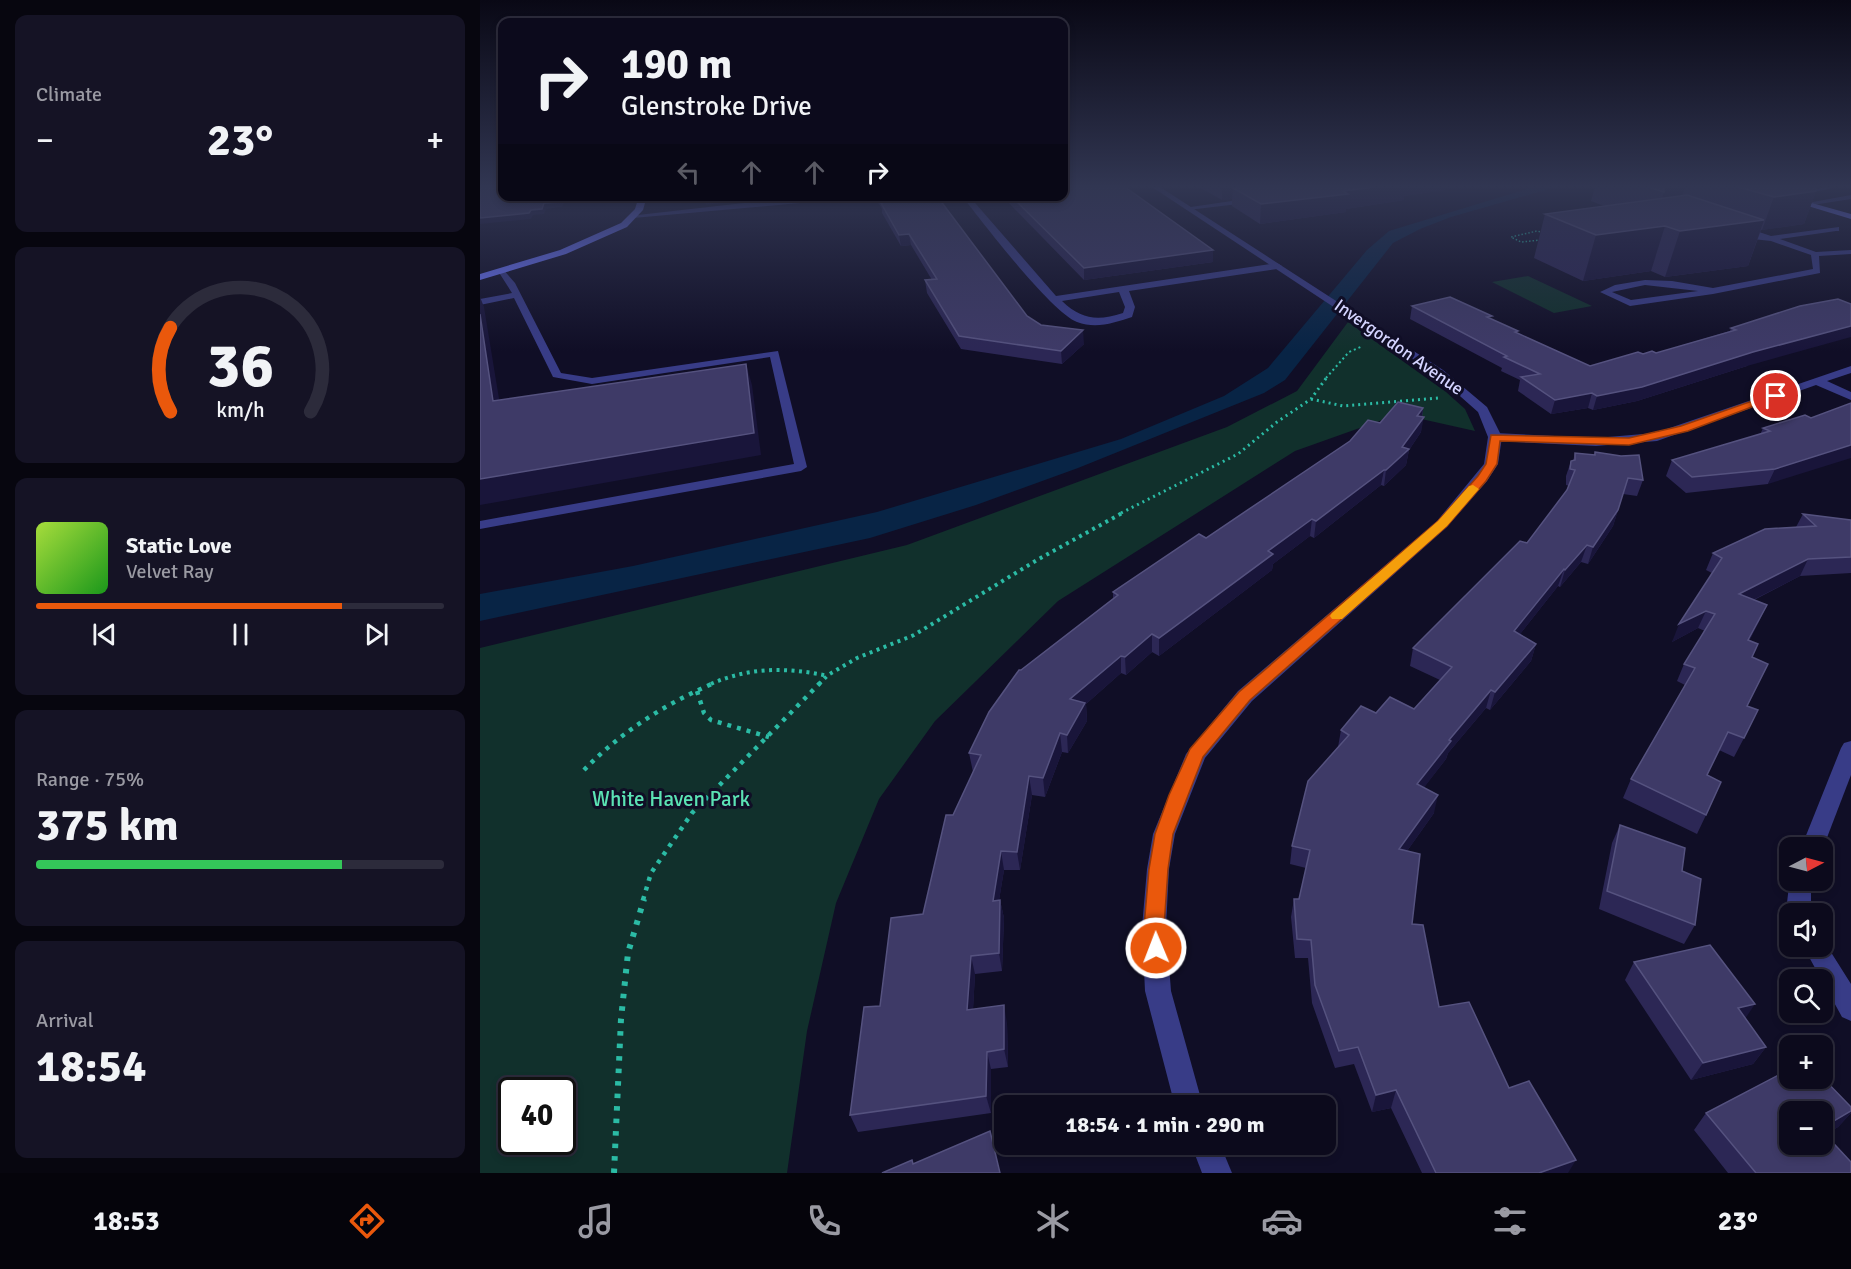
<!DOCTYPE html>
<meta charset="utf-8">
<style>
:root{--surface:#0c0a1c;--page:#151325;--text:#f1f3f6;--muted:#9a9aa3;--line:#2c2b3b;--accent:#ea580c}
body{margin:0;font-family:Signika,sans-serif;background:var(--page);color:var(--text);height:100vh;display:flex;flex-direction:column;font-size:22px;white-space:nowrap}
*{box-sizing:border-box;margin:0}
p{font-size:20px;color:var(--muted)}
.icon{flex:none;width:33px;height:33px;fill:none;stroke:currentColor;stroke-width:2;stroke-linecap:round;stroke-linejoin:round}
.map{position:relative;flex:1;overflow:hidden}
.drawer{display:flex;flex-direction:column;gap:15px;padding:15px;background:#07060f;width:480px}
.drawer>*{flex:none}
.top-card{position:absolute;left:18px;top:18px;width:570px;height:183px;border-radius:12px;box-shadow:0 3px 9px #0003,0 0 0 2px var(--line);background:#0c0a1c;color:var(--text);overflow:hidden}
.needle{width:39px;rotate:84deg}
.tools{position:absolute;left:1299px;top:837px;display:grid;gap:12px}
.tools a{display:grid;place-items:center;width:54px;height:54px;border-radius:12px;background:var(--surface);box-shadow:0 3px 9px #0003,0 0 0 2px var(--line);font-size:30px}
.speed{position:absolute;left:18px;top:1077px;display:flex;gap:12px;font-size:30px;font-weight:700;text-align:center}
.speed>*{display:grid;place-content:center;width:78px;height:78px;border-radius:50%;background:var(--surface);box-shadow:0 3px 9px #0003,0 0 0 2px var(--line);line-height:1}
.speed .limit{border:3px solid #111;border-radius:9px;background:#fff;color:#111}
.pin{position:absolute;display:grid;place-items:center;width:51px;height:51px;color:#fff;margin:-26px;border:3px solid #fff;border-radius:50%;box-shadow:0 2px 6px #0007}
.me{position:absolute;width:66px;margin:-33px;rotate:359deg;stroke-linejoin:round;filter:drop-shadow(0 0 4px #0008)}
.turn{display:flex;align-items:center;gap:21px;height:126px;padding:0 24px;font-size:27px}
.turn .icon{width:78px;height:78px;stroke-width:2.5}
.turn b{display:block;font-size:42px;line-height:51px}
.lanes{display:flex;align-items:center;height:57px;padding:0 24px;background:#0003;justify-content:center;gap:30px;direction:ltr}
.lanes .off{opacity:.35}
.big{font-size:45px;font-weight:700;line-height:1.1}
.drawer .tile{flex:1;display:flex;flex-direction:column;justify-content:center;gap:9px;min-width:0;padding:0 21px;border-radius:12px;background:var(--page)}
.drawer .dial{align-items:center;gap:0}
.dial svg{height:156px;overflow:visible;fill:none;stroke:var(--line);stroke-width:7;stroke-linecap:round;text-anchor:middle}
.dial text{fill:var(--text);stroke:none}
.song{display:flex;align-items:center;gap:18px}
.cover{width:72px;height:72px;border-radius:9px;background:linear-gradient(135deg,hsl(80 70% 55%),hsl(120 70% 35%))}
.played{height:6px;border-radius:3px;background:linear-gradient(90deg,var(--accent) 75%,var(--line) 75%)}
.keys{display:flex;justify-content:space-around;direction:ltr}
.heat{display:flex;justify-content:space-between;align-items:center;font-size:33px;direction:ltr}
.charge{height:9px;border-radius:4px;background:linear-gradient(90deg,#34c759 75%,var(--line) 0)}
.trip{position:absolute;left:514px;top:1095px;width:342px;height:60px;border-radius:12px;background:var(--surface);box-shadow:0 3px 9px #0003,0 0 0 2px var(--line);font-weight:700;line-height:60px;text-align:center}
.tabs{display:flex;height:96px;justify-content:space-around;align-items:center;background:#05040b;color:var(--muted)}
.tabs .icon{width:42px;height:42px}
.tabs .on{color:var(--accent)}
.tabs b{font-size:27px;color:var(--text)}
main{display:flex;flex:1;min-height:0}
.map>svg:first-child{display:block}
.green{fill:#11302c;fill-rule:evenodd}
.water{fill:#082445}
.lines{fill:none;stroke-linecap:round;stroke-linejoin:round}
.path-far5{stroke:#2bbba5;stroke-width:1.5;stroke-dasharray:1.5 2;stroke-linecap:butt}
.path-far4{stroke:#2bbba5;stroke-width:2;stroke-dasharray:2 3;stroke-linecap:butt}
.path-far3{stroke:#2bbba5;stroke-width:3;stroke-dasharray:2 4;stroke-linecap:butt}
.path-far2{stroke:#2bbba5;stroke-width:4;stroke-dasharray:3 4.5;stroke-linecap:butt}
.path-far1{stroke:#2bbba5;stroke-width:4.5;stroke-dasharray:4 6;stroke-linecap:butt}
.path{stroke:#2bbba5;stroke-width:6;stroke-dasharray:4.5 8;stroke-linecap:butt}
.service{fill:#383c87;fill-rule:evenodd}
.minor{fill:#383c87;fill-rule:evenodd}
.tertiary{fill:#383c87;fill-rule:evenodd}
.secondary{fill:#6b75ff;fill-rule:evenodd}
.wall{fill:#2c2755}
.shaded-wall{fill:#19153a}
.building{fill:#3e3a67;stroke:#55527f;stroke-width:1.5}
.route{fill:#ea580c;stroke:#983908;stroke-width:1.5}
.slow{fill:#f59e0b}
.labels{text-anchor:middle;stroke-width:6;stroke-linejoin:round;paint-order:stroke}
.street-label{font-size:18px;fill:#d4d4ff;stroke:#100e26}
.near-park-label{font-size:21px;fill:#5be3b4;stroke:#100e26}
</style>
<main>
<section class="drawer">
<div class="tile"><p>Climate</p>
<div class="heat"><a>−</a><b class="big">23°</b><a>+</a></div>
</div>
<div class="tile dial"><svg viewBox="0 0 100 80">
<path d="M14 69A42 42 0 1 1 86 69"/>
<path d="M14 69A42 42 0 0 1 14 26" stroke="#ea580c"/>
<text x="50" y="56" font-size="32" font-weight="700">36</text>
<text x="50" y="72" font-size="11">km/h</text>
</svg></div>
<div class="tile">
<div class="song"><i class="cover"></i><div><b>Static Love</b><p>Velvet Ray</p></div></div>
<div class="played"></div>
<div class="keys"><svg class="icon" aria-label="previous" viewBox="0 0 24 24"><path d="M18 5L8 12l10 7zM5 5v14"/></svg><svg class="icon" aria-label="pause" viewBox="0 0 24 24"><path d="M8 5v14M16 5v14"/></svg><svg class="icon" aria-label="next" viewBox="0 0 24 24"><path d="M6 5l10 7-10 7zM19 5v14"/></svg></div>
</div>
<div class="tile"><p>Range · 75%</p><b class="big">375 km</b><div class="charge"></div></div>
<div class="tile"><p>Arrival</p><b class="big">18:54</b></div>
</section>
<div class="map">
<svg width="1371" height="1173" viewBox="0 0 1371 1173">
<rect width="100%" height="100%" fill="#100e26"/>
<g class="green">
<polygon points="1048,276 1112,306 1074,313 1012,282"/>
<path d="M868 322 966 392 985 409 995 431 919 414 815 451 578 601 455 721 399 799 356 903 327 1031 307 1173H0V648L427 545 747 427 817 391ZM32 1090H82V1142H32Z"/>
</g>
<polygon class="water" points="1053,187 1076,187 971,217 940,229 913,243 805,380 784,393 598,468 496,505 390,538 0,621 0,594 153,566 397,512 641,439 744,396 788,368 887,250 909,231"/>
<g class="lines">
<polyline class="path-far5" points="1061,240 1041,242 1031,237 1057,231 1065,233"/>
<polyline class="path-far4" points="846,378 869,352 883,346"/>
<g class="path-far3">
<polyline points="831,399 863,406 958,398"/>
<polyline points="641,513 758,454 797,422 831,399 847,377"/>
</g>
<g class="path-far2">
<path d="M231 684C269 667 307 667 348 676"/>
<polyline points="339,684 348,675 377,658 434,635 557,560 644,512"/>
</g>
<g class="path-far1">
<polyline points="217,691 224,713 231,720 289,737"/>
<path d="M104 770C141 732 185 704 234 683"/>
<polyline points="163,900 171,873 212,813 340,683"/>
</g>
<polyline class="path" points="134,1173 141,1019 148,953 164,899"/>
<g class="service">
<polygon points="1347,187 1353,188 1317,195 1314,193"/>
<polygon points="1371,195 1371,199 1326,206 1322,204"/>
<polygon points="327,196 338,196 320,203 153,218 149,216"/>
<path d="M1261 226 1291 236 1359 227V231H1356L1300 239 1336 252 1371 250V254L1339 256 1340 273 1233 294 1150 306 1120 292 1135 285 1165 280 1192 281 1233 288 1333 269 1331 255 1291 241 1255 237V233L1272 234 1258 230 1257 228ZM1165 285 1218 291 1151 300 1132 292Z"/>
<polygon points="22,268 35,283 81,373 112,378 298,351 327,467 321,471 0,529 0,521 314,464 290,357 112,384 73,377 34,298 0,305 0,299 32,293 18,271"/>
</g>
<g class="minor">
<path d="M482 196H489L576 296 797 263 802 266 797 269 649 291 655 307 652 317C634 323 616 329 597 322 571 312 503 223 482 196ZM639 292 645 307 643 313C618 321 602 320 582 301Z"/>
<polygon points="772,198 775,198 775,202 708,210 704,208"/>
<polygon points="1371,366 1371,373 1347,381 1371,392 1371,400 1336,385 1177,441 1116,446 1015,441 1008,437 1015,433 1116,438 1175,433"/>
<polygon points="1371,741 1371,775 1343,848 1321,848 1361,748 1364,743"/>
<polygon points="1310,876 1310,880 1331,880 1331,903 1334,914 1310,914 1307,903"/>
<polygon points="1342,938 1371,984 1371,1021 1362,1017 1323,946 1342,946"/>
</g>
<g class="tertiary">
<polygon points="672,187 680,187 963,370 1007,407 1022,437 1018,464 1007,481 967,527 772,701 725,758 695,834 689,869 686,927 691,991 723,1106 695,1106 665,991 662,927 667,869 673,834 706,754 758,691 957,521 1004,464 1008,437 998,412 955,374"/>
<polygon points="711,1144 740,1144 752,1173 722,1173"/>
</g>
<g class="secondary">
<polygon points="1265,187 1275,187 1371,214 1371,219"/>
<polygon points="159,196 167,196 163,210 147,227 86,254 0,280 0,274 80,250 141,223 155,209"/>
</g>
</g>
<g class="wall">
<polygon points="719,187 971,187 966,188 965,190 924,196 924,200 866,209 866,212 780,224 752,206 752,199 742,200"/>
<polygon points="1115,187 1336,187 1336,191 1324,224 1281,230 1268,266 1185,277 1171,271 1103,281 1054,258 1065,214 1124,206 1111,201"/>
<polygon points="394,196 457,196 547,316 561,325 604,344 582,364 481,349 447,293 445,280 452,280 431,245 421,246 402,213 402,209"/>
<polygon points="522,196 584,196 733,262 604,280"/>
<polygon points="932,306 1011,319 1038,333 1110,366 1163,354 1176,353 1250,331 1251,328 1320,306 1267,366 1157,401 1113,410 1108,408 1071,414 1038,391 1040,380 1021,371 1022,368 930,319"/>
<polygon points="943,408 941,432 929,450 926,465 904,486 901,485 834,538 830,536 793,564 792,570 679,656 672,652 646,675 641,673 606,704 607,721 588,753 582,752 565,797 552,795 540,870 524,870 519,900 520,900 524,918 522,971 495,974 493,1009 527,1023 528,1067 511,1069 511,1113 378,1132 370,1115 400,1006 443,914 473,815 493,772 489,753 541,670 633,599 633,592 726,538 900,423"/>
<polygon points="1325,415 1288,484 1206,493 1186,476 1192,460 1280,435 1283,428"/>
<polygon points="1115,452 1163,480 1157,496 1143,494 1133,526 1108,564 1101,562 1080,587 1078,586 1040,634 1056,644 1051,661 1010,710 1006,708 968,753 966,759 944,787 954,813 927,851 932,924 959,1007 1029,1088 1088,1173 942,1173 911,1108 892,1112 874,1064 855,1068 832,1003 828,958 815,958 811,917 814,899 819,899 826,868 810,864 812,846 858,747 861,730 896,713 934,709 960,680 930,666 933,648 1047,543 1087,490 1089,486 1086,485 1086,476 1091,461 1093,461 1095,453 1114,455"/>
<polygon points="1323,514 1371,520 1371,573 1320,576 1274,600 1287,605 1269,641 1272,658 1264,738 1254,757 1239,750 1227,775 1226,815 1217,834 1143,798 1151,779 1205,685 1197,681 1204,664 1225,631 1218,628 1192,642 1232,573 1226,570 1233,553 1316,527"/>
<polygon points="1140,825 1202,871 1215,925 1204,944 1119,909 1132,843"/>
<polygon points="1154,962 1265,1018 1286,1047 1273,1064 1211,1080 1145,980"/>
<polygon points="1371,1107 1371,1113 1358,1127 1346,1134 1371,1173 1248,1173 1214,1130 1226,1113"/>
</g>
<g class="shaded-wall">
<polygon points="742,187 829,187 753,188 752,199 742,200"/>
<polygon points="895,187 971,187 966,188 965,190 924,196 924,200 866,209 866,212 780,224 781,204"/>
<polygon points="1183,187 1205,187 1197,211 1177,214 1184,192"/>
<polygon points="1336,191 1324,224 1282,230 1294,197"/>
<polygon points="96,196 117,196 116,200 84,203 82,207 66,209 64,214 53,215 51,219 0,224 0,218 51,210 64,203 82,198"/>
<polygon points="255,196 302,196 226,205 224,200"/>
<polygon points="1284,220 1268,266 1185,277 1200,231"/>
<polygon points="1185,226 1171,271 1103,281 1116,235"/>
<polygon points="429,234 431,245 421,246 419,235"/>
<polygon points="733,250 733,262 604,280 604,268"/>
<polygon points="0,297 4,307 23,423 13,401 0,314"/>
<polygon points="1371,326 1371,337 1267,366 1157,401 1113,410 1117,396 1273,352"/>
<polygon points="603,330 604,344 582,364 581,351"/>
<polygon points="266,364 272,385 281,455 0,505 0,479"/>
<polygon points="1112,393 1108,408 1071,414 1075,400"/>
<polygon points="943,408 941,421 944,417 941,432 929,450 926,465 904,486 906,470 922,447 937,416"/>
<polygon points="1371,445 1371,458 1288,484 1295,469"/>
<polygon points="904,470 901,485 834,538 836,521"/>
<polygon points="1138,510 1133,526 1108,564 1113,547"/>
<polygon points="832,519 830,536 793,564 792,570 679,656 679,638 788,551"/>
<polygon points="1107,545 1101,562 1080,587 1085,570"/>
<polygon points="1328,559 1320,576 1251,611 1259,594"/>
<polygon points="1084,569 1078,586 1029,648 1034,631"/>
<polygon points="1287,605 1279,622 1260,658 1268,640"/>
<polygon points="1226,611 1218,628 1192,642 1199,624"/>
<polygon points="672,634 672,652 646,675 645,657"/>
<polygon points="1056,644 1051,661 1010,710 1015,692"/>
<polygon points="641,656 641,673 606,704 607,721 588,753 587,735 590,699"/>
<polygon points="1011,690 1006,708 968,753 966,759 933,802 937,784 969,740"/>
<polygon points="580,733 582,752 565,797 563,778"/>
<polygon points="549,776 552,795 540,870 537,852"/>
<polygon points="958,795 954,813 915,868 919,849"/>
<polygon points="521,851 524,870 516,919 513,901"/>
<polygon points="520,900 524,918 522,971 519,953"/>
<polygon points="491,956 495,974 492,1028 487,1010"/>
<polygon points="1275,1004 1263,1022 1258,1008"/>
<polygon points="524,1005 527,1023 528,1067 524,1049"/>
<polygon points="1286,1047 1273,1064 1211,1080 1223,1063"/>
<polygon points="507,1052 511,1069 511,1113 506,1096"/>
<polygon points="916,1090 911,1108 892,1112 896,1095"/>
<polygon points="1371,1111 1371,1113 1358,1127 1342,1136 1342,1128"/>
<polygon points="1096,1160 1088,1173 1059,1173"/>
</g>
<g class="building">
<polygon points="0,187 22,187 22,196 96,196 82,198 80,202 64,203 62,209 51,210 49,213 0,218"/>
<polygon points="584,187 645,187 733,250 604,268 531,196 584,196"/>
<polygon points="764,187 895,187 863,191 868,194 781,204 753,188"/>
<polygon points="1168,187 1184,187 1184,192"/>
<polygon points="1258,187 1336,187 1336,191 1294,197"/>
<polygon points="1207,195 1284,220 1200,231 1185,226 1116,235 1065,214"/>
<polygon points="224,196 255,196 224,200"/>
<polygon points="399,196 457,196 547,316 561,325 603,330 581,351 479,336 445,280 457,279 429,234 419,235 401,203 402,203"/>
<polygon points="970,297 1012,316 1007,317 1038,331 1035,332 1110,366 1158,352 1163,354 1172,351 1176,353 1256,330 1251,328 1320,306 1358,299 1371,304 1371,326 1273,352 1162,387 1117,396 1112,393 1075,400 1041,377 1060,374 1024,357 1027,356 932,306"/>
<polygon points="0,314 13,401 266,364 274,433 0,479"/>
<polygon points="918,402 943,408 937,416 944,417 922,447 929,449 906,470 904,470 836,521 832,519 788,551 793,554 679,638 672,634 645,657 641,656 590,699 605,703 587,735 580,733 563,778 549,776 537,852 521,851 513,901 520,900 519,953 491,956 487,1010 524,1005 524,1049 507,1052 506,1096 370,1115 384,1007 400,1006 411,918 443,914 466,815 473,815 501,755 489,753 509,712 539,670 541,670 638,595 633,592 719,534 726,538 870,441 888,420 900,423"/>
<polygon points="1371,403 1371,445 1295,469 1212,477 1192,460 1290,431 1283,428 1325,415 1331,418"/>
<polygon points="1115,452 1141,456 1159,455 1163,480 1148,478 1138,510 1113,547 1107,545 1085,570 1084,569 1034,631 1056,644 1015,692 1011,690 969,740 971,741 937,784 958,795 919,849 940,854 932,924 943,925 959,1007 989,1002 1029,1088 1049,1081 1096,1160 1059,1173 956,1173 916,1090 896,1095 878,1047 859,1051 835,985 831,940 817,939 814,899 819,899 830,850 812,846 828,781 869,735 861,730 881,706 896,713 910,697 934,709 972,667 933,648 1040,541 1047,543 1087,490 1095,470 1090,469 1091,461 1095,460 1095,453 1115,455"/>
<polygon points="1323,514 1371,520 1371,557 1328,559 1259,594 1287,605 1268,640 1278,644 1272,657 1288,664 1267,706 1278,710 1264,738 1248,732 1227,775 1241,782 1226,815 1151,779 1215,668 1204,664 1235,614 1226,611 1199,624 1242,558 1233,553 1285,529 1336,526"/>
<polygon points="1140,825 1205,848 1202,871 1221,879 1215,925 1127,891"/>
<polygon points="1230,945 1275,1004 1258,1008 1286,1047 1223,1063 1154,962"/>
<polygon points="1310,1069 1310,1078 1342,1078 1342,1077 1371,1107 1371,1111 1342,1128 1342,1112 1310,1112 1310,1144 1342,1144 1342,1131 1371,1162 1371,1173 1276,1173 1226,1113"/>
<polygon points="510,1131 520,1173 402,1173 432,1160 433,1164"/>
</g>
<linearGradient id="sky" x2="0" y2="1"><stop stop-color="#090815"/><stop offset="0.53" stop-color="#313652"/><stop offset="1" stop-color="#313652" stop-opacity="0"/></linearGradient>
<rect width="1371" height="351" fill="url(#sky)"/>
<polygon class="route" points="1292,394 1301,396 1208,431 1149,445 1020,441 1017,464 1006,481 967,526 770,700 723,757 693,834 688,869 684,927 686,948 683,955 676,958 668,955 665,948 664,927 669,869 675,834 689,795 710,749 759,692 958,521 998,476 1006,464 1011,435 1149,438 1201,426"/>
<polygon class="slow" points="993,485 999,489 967,526 862,619 852,619 850,616 852,613 958,521 989,486"/>
<g class="labels">
<g class="street-label">
<text transform="translate(919 347) rotate(35)" y="6">Invergordon Avenue</text>
</g>
<g class="near-park-label">
<text x="191" y="806">White Haven Park</text>
</g>
</g>
</svg>
<div class="tools">
<a><svg class="needle" viewBox="-14 -14 28 28"><path d="M0-13l5 13h-10z" fill="#e53935"/><path d="M0 13l5-13h-10z" fill="#9a9aa3"/></svg></a>
<a><svg class="icon" aria-label="sound" viewBox="0 0 24 24"><path d="M4 9h4l5-4v14l-5-4H4zM17 9q2 3 0 6"/></svg></a>
<a><svg class="icon" aria-label="search" viewBox="0 0 24 24"><circle cx="10" cy="10" r="6"/><path d="M15 15l6 6"/></svg></a>
<a>+</a>
<a>−</a>
</div>
<div class="speed"><div class="limit">40</div></div>
<div class="pin" style="left:1296px;top:396px;background:#d93025"><svg class="icon" aria-label="arrive" viewBox="0 0 24 24"><path d="M6 21V4h12l-3 4 3 4H6"/></svg></div>
<svg class="me" style="left:676px;top:948px" viewBox="-20 -20 40 40"><circle r="17" fill="#ea580c" stroke="#fff" stroke-width="3"/><path d="M0-11L8 9 0 5-8 9z" fill="#fff"/></svg>
<div class="trip">18:54 · 1 min · 290 m</div>
<div class="top-card">
<div class="turn"><svg class="icon" aria-label="right" viewBox="0 0 24 24"><path d="M7 20v-9h11M14 6l5 5-5 5"/></svg><div><b>190 m</b>Glenstroke Drive</div></div>
<div class="lanes"><svg class="icon off" aria-label="left" viewBox="0 0 24 24"><path d="M17 20v-9H6M10 6l-5 5 5 5"/></svg><svg class="icon off" aria-label="ahead" viewBox="0 0 24 24"><path d="M12 20V5M6 11l6-6 6 6"/></svg><svg class="icon off" aria-label="ahead" viewBox="0 0 24 24"><path d="M12 20V5M6 11l6-6 6 6"/></svg><svg class="icon" aria-label="right" viewBox="0 0 24 24"><path d="M7 20v-9h11M14 6l5 5-5 5"/></svg></div>
</div>
</div>
</main>
<nav class="tabs">
<b>18:53</b>
<svg class="icon on" aria-label="directions" viewBox="0 0 24 24"><path d="M12 3l9 9-9 9-9-9zM9 14v-3h6M13 9l2 2-2 2"/></svg>
<svg class="icon" aria-label="music" viewBox="0 0 24 24"><path d="M9 18V5l10-2v13"/><circle cx="6" cy="18" r="3"/><circle cx="16" cy="16" r="3"/></svg>
<svg class="icon" aria-label="phone" viewBox="0 0 24 24"><path d="M5 4h4l2 5-3 2q2 4 5 5l2-3 5 2v4C11 20 4 13 5 4z"/></svg>
<svg class="icon" aria-label="climate" viewBox="0 0 24 24"><path d="M12 3v18M4 7l16 10M4 17L20 7"/></svg>
<svg class="icon" aria-label="car" viewBox="0 0 24 24"><path d="M5 17H2v-5l4-1 3-4h7l3 4 3 1v5h-3M9 17h6M6 11h13"/><circle cx="7" cy="17" r="2"/><circle cx="17" cy="17" r="2"/></svg>
<svg class="icon" aria-label="filters" viewBox="0 0 24 24"><path d="M4 7h16M4 17h16"/><circle cx="9" cy="7" r="2"/><circle cx="15" cy="17" r="2"/></svg>
<b>23°</b>
</nav>
